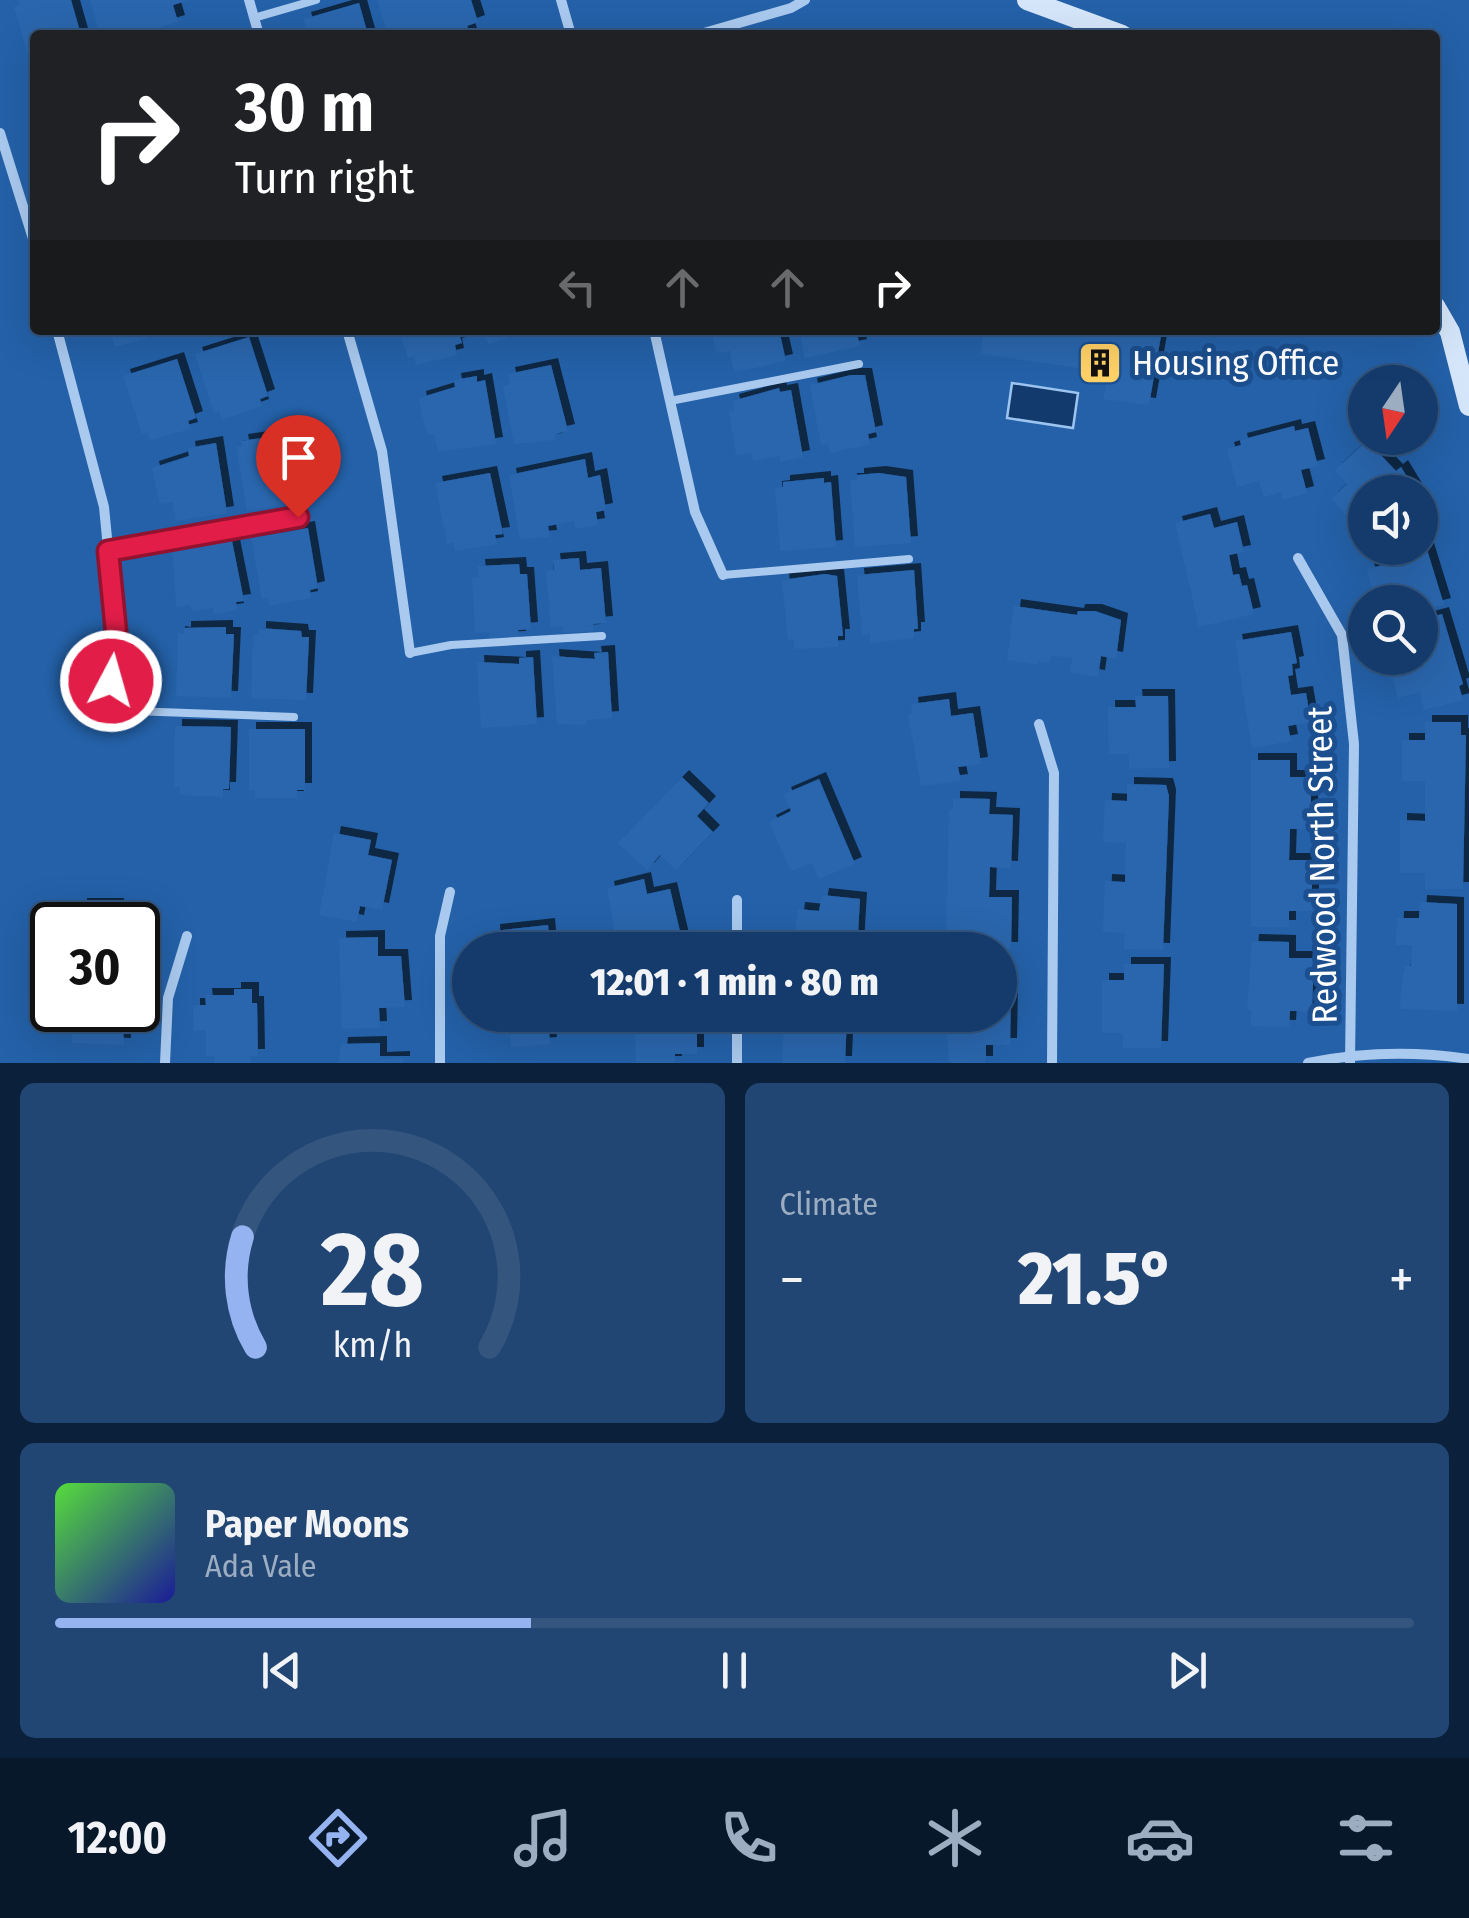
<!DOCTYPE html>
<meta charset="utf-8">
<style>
:root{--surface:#143b6b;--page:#214673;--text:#f1f3f6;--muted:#9dadc1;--line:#33557e;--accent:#95b2f1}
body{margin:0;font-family:"Fira Sans Condensed",sans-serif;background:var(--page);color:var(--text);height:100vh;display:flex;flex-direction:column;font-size:38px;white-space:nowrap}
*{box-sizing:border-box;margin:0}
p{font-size:32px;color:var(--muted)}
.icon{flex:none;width:55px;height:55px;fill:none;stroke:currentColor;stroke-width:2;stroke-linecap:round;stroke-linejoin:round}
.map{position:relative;height:1063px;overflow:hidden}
.details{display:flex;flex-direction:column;gap:20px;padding:20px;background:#0b203b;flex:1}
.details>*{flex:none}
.hud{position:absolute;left:30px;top:30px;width:1410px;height:305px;border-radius:10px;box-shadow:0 10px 40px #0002,0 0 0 2px var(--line);background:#202124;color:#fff;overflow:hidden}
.needle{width:65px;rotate:193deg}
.buttons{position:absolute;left:1348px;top:365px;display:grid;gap:20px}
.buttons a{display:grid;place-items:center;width:90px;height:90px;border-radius:50%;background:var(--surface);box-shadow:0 10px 40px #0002,0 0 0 2px var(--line);font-size:50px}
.speed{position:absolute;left:30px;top:902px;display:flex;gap:20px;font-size:50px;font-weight:700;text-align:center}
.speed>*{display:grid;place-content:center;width:130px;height:130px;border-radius:50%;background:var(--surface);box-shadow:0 10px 40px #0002,0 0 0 2px var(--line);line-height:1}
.speed .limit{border:5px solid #111;border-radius:15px;background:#fff;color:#111}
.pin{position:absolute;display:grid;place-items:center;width:85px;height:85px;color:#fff;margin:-102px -42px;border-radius:50% 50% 50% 0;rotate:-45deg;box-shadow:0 0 10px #0007}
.pin .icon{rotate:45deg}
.me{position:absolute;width:110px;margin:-55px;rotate:6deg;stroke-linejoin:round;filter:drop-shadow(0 0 8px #0008)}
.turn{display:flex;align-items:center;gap:35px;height:210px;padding:0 40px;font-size:45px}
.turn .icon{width:130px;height:130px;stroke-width:2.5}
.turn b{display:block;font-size:70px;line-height:85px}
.lanes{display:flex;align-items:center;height:95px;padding:0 40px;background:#0003;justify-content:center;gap:50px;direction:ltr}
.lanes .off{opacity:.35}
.big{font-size:75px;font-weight:800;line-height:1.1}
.details .card{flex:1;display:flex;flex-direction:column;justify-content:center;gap:15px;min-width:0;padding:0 35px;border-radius:15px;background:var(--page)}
.details .dial{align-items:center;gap:0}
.dial svg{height:260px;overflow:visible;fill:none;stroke:var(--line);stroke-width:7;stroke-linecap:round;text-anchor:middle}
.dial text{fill:var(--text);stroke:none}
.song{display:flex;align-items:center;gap:30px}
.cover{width:120px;height:120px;border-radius:15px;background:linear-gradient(135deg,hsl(110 70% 55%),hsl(240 70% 35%))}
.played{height:10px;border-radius:5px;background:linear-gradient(90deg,var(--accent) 35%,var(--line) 35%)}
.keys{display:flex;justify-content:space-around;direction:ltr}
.heat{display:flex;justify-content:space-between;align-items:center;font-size:55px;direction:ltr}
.details .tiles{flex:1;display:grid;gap:20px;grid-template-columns:1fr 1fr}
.card:last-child{grid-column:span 2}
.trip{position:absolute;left:452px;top:932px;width:565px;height:100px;border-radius:50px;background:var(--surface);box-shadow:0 10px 40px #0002,0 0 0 2px var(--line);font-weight:800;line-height:100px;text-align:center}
.tab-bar{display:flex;height:160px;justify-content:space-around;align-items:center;background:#08182b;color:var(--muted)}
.tab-bar .icon{width:70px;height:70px}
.tab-bar .active{color:var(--accent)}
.tab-bar b{font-size:45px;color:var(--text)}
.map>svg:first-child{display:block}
.green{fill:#2461a8;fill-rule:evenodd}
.water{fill:#123a6d;stroke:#9cc4f0;stroke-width:2.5}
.building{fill:#2a66ad;filter:url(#shadow)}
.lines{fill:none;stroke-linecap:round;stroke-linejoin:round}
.lane{stroke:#a9c9ee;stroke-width:8}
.street{stroke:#a9c9ee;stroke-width:10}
.secondary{stroke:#d6e6fa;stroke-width:20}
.route-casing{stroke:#92132f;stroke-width:25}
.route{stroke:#e11d48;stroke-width:18}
.labels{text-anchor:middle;stroke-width:10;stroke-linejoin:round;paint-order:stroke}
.poi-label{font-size:35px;fill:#fff;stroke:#1b4f8f;text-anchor:start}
.street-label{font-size:35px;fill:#fff;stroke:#1b4f8f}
</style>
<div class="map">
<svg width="1469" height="1063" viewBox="0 0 1469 1063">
<defs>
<filter id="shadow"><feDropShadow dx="7" dy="-7" stdDeviation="0" flood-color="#0009"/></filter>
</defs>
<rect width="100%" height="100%" fill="#1b4f8f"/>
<path class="green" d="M0 0H1469V1063H0ZM35 35H1435V330H35ZM1365 382H1420V438H1365ZM1365 492H1420V548H1365ZM1365 602H1420V658H1365ZM52 925H138V1010H52ZM470 950H1000V1015H470Z"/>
<polygon class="water" points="1012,383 1078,393 1073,428 1007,418"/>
<g class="building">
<polygon points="18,0 71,0 81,35 35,35 32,68 14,7 20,5"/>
<polygon points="90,0 186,0 186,1 173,5 178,22 135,35 100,35"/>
<polygon points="377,0 471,0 478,22 467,26 470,35 388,35"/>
<polygon points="359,3 368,35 309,35 304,19"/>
<polygon points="110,330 173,330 173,331 115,347"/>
<polygon points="399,330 458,330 462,343 455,345 457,355 416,365 414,356 408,358"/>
<polygon points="478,330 530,330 530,331 489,344"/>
<polygon points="711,330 779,330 786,361 734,372 730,351 716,353"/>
<polygon points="799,330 856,330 860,346 805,358"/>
<polygon points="984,330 1162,330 1149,405 1103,399 1109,372 980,354"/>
<polygon points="249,337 268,396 260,399 262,406 222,420 219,411 214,413 195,354"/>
<polygon points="177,359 196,418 188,421 191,429 150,440 147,432 142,434 123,376"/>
<polygon points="551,365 568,431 555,434 556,440 514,444 503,386 510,384 508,374"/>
<polygon points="851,375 865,375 876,432 868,434 870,444 830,453 828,443 821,445 810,385"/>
<polygon points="477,376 477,382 485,380 496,444 438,452 434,434 428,435 424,423 419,398 455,387 454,380"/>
<polygon points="779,388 780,392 791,390 803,457 780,462 779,456 753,461 751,452 736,455 729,412 734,411 732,401"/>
<polygon points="1294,426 1295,431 1308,428 1318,466 1301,470 1307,493 1282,500 1281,492 1264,497 1259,481 1237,487 1227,449 1241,445 1240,440"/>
<polygon points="283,435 284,440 292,439 302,502 247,511 236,447 242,447 241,441"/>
<polygon points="216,443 227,513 176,521 173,502 160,504 152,468 189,456 188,448"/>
<polygon points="1363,444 1371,452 1375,449 1396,471 1401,467 1415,490 1365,492 1365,535 1331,499 1347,484 1335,470"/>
<polygon points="585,459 588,478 600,475 606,510 596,512 598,525 575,529 574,521 548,526 550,537 520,539 509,475"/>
<polygon points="490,473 503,534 495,535 497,544 455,551 453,542 447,544 435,483"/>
<polygon points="879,473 906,477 911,543 855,547 850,480 857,480 857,475"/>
<polygon points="824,478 824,483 831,482 836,547 780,551 775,488 783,487 783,482"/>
<polygon points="1210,514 1214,528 1237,522 1244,552 1229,555 1233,575 1239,574 1242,586 1247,585 1254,614 1199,627 1175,523"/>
<polygon points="308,528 318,588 310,590 311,598 269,606 268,598 262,599 251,538"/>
<polygon points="1424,540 1444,605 1420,611 1420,602 1375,602 1367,569 1391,563 1387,548 1420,548"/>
<polygon points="232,541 244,601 236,602 237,610 214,614 213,608 192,612 190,605 176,607 173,551"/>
<polygon points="579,558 580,570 601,568 606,623 593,624 594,631 563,633 563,626 551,628 546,571 554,570 553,560"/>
<polygon points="519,564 520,574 527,574 531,629 518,630 519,638 489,639 489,632 475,633 472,578 479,577 478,566"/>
<polygon points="914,570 918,629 914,629 914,638 870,643 870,634 862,635 857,575"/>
<polygon points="825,574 837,576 843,636 838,636 838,647 794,649 794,639 788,640 782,580"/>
<polygon points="1014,606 1077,615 1078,611 1095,611 1121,620 1116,659 1101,656 1098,677 1070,673 1072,658 1051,656 1049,663 1039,661 1038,665 1007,660"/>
<polygon points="1442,614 1463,684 1459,686 1463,700 1424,710 1420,692 1398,698 1388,658 1420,658 1420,620"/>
<polygon points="226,627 226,634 234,634 231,698 176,696 178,633 184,634 184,628"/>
<polygon points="259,628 301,631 302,637 309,637 306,700 251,698 253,635 259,635"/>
<polygon points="1291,632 1297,663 1292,664 1293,675 1288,676 1291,695 1306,693 1311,722 1288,726 1291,741 1252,748 1235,641"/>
<polygon points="608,652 612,718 586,720 586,725 557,724 552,656 595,659 594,653"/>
<polygon points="533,657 537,724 481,728 477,662 519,664 519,658"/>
<polygon points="1135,696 1168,696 1169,768 1129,769 1129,754 1109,754 1108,707 1136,707"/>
<polygon points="949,699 951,716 973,713 981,764 958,767 961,781 921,786 908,714 912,713 911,704"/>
<polygon points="1425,722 1461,722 1461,735 1466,735 1463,889 1425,889 1425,873 1400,873 1400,820 1425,821 1425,781 1402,781 1402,740 1425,740"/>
<polygon points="175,726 231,727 229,789 223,789 223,797 180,795 180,787 174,787"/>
<polygon points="249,729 305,729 305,790 297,790 297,798 255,798 255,790 249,790"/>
<polygon points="1251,760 1290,760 1290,777 1311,777 1311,829 1290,829 1289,860 1312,860 1312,911 1289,911 1289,927 1251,927"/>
<polygon points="682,777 709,803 697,816 713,832 676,870 660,855 647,870 618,843"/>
<polygon points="819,779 855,864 819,879 812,863 791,871 769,822 791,811 784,794"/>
<polygon points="1127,784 1166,785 1169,796 1163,950 1124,949 1125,933 1103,932 1105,881 1125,882 1126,843 1103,842 1105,800 1127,801"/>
<polygon points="953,798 990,799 989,814 1013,815 1011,868 990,867 989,897 1012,897 1011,949 946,948 949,809 953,809"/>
<polygon points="334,833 371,840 368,855 392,860 382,910 360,906 357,922 319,915"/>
<polygon points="644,879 647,894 670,889 682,940 659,945 661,950 618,950 607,888"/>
<polygon points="822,895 860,899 857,950 793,950 798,909 819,911"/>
<polygon points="1420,902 1457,904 1457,1011 1400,1009 1402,979 1405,966 1411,966 1412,945 1396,945 1397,918 1419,918"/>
<polygon points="80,905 117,905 116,919 126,919 126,925 74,925 74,919 79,919"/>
<polygon points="548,925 550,950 494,950 493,931"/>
<polygon points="378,937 378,956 401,956 405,1007 379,1008 380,1028 342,1029 339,938"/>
<polygon points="1252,941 1289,942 1289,958 1314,958 1312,1011 1290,1011 1289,1027 1251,1026 1251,1010 1247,1010"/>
<polygon points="1124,964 1164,964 1161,1048 1123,1048 1123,1033 1102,1033 1102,980 1124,980"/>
<polygon points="234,989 252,989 252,1003 257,1003 258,1056 250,1056 251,1063 214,1063 214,1056 206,1056 206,1030 193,1030 193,1005 206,1005 205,995 234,995"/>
<polygon points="1000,994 1011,994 1010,1045 986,1045 986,1063 949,1063 946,1015 1000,1015"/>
<polygon points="73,1010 122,1010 124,1045 72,1043"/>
<polygon points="490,1015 548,1015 550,1044 511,1047 509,1019 490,1021"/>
<polygon points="634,1015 697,1015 697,1054 675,1054 675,1063 636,1063"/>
<polygon points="847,1015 845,1063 782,1063 784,1016"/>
<polygon points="380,1043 380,1059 403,1058 403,1063 339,1063 341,1044"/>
</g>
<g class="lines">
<g class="lane">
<polyline points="254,18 316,0"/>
<polyline points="670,401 859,364"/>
<polyline points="108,551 298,517"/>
<polyline points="723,575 909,559"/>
<polyline points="410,653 451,645 602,636"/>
<polyline points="105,710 294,717"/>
</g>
<g class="street">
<polyline points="249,0 259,35"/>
<polyline points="561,0 571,35"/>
<polyline points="697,35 791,8 805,0"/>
<polyline points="0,133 35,245"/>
<polyline points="57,330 104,507 118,651 105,710"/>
<polyline points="347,330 382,451 410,653"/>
<polyline points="654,330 695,512 723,575"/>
<polyline points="1298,558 1342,635 1354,744 1350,1063"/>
<polyline points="1039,724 1054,773 1052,1063"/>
<polyline points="737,950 737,900"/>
<polyline points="165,1063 168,998 187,936"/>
<polyline points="440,1063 440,936 450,892"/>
<polyline points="737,1063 737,1015"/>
<path d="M1308 1063C1362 1052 1415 1051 1469 1059"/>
</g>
<g class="secondary">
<polyline points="1027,0 1122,35"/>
<polyline points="1435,306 1450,332 1469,406"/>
</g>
</g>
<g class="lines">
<g class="route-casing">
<polyline id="route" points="111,681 118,652 108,551 298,517"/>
</g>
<use href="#route" class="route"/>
</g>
<defs>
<g id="building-square" transform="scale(2.25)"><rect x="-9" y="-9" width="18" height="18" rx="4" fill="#ffd166" stroke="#1b4f8f"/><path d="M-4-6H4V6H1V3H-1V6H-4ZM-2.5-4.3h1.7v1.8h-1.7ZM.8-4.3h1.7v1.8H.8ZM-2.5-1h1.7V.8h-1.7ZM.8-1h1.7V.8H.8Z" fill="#111"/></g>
</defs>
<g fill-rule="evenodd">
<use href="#building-square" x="1100" y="363"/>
</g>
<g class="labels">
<g class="poi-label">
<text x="1132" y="375">Housing Office</text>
</g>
<g class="street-label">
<text transform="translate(1322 865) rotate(-91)" y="12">Redwood North Street</text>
</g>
</g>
</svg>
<div class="buttons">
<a><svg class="needle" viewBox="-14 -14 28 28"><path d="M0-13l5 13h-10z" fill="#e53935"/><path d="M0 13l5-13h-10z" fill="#9dadc1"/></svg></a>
<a><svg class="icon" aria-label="sound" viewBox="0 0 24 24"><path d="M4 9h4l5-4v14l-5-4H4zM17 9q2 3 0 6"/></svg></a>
<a><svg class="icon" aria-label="search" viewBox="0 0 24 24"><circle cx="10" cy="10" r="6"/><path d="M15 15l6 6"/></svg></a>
</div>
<div class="speed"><div class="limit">30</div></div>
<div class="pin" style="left:298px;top:517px;background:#d93025"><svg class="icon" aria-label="arrive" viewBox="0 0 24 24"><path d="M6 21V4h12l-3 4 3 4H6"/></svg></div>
<svg class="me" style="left:111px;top:681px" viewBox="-20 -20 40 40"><circle r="17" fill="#e11d48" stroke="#fff" stroke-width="3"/><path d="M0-11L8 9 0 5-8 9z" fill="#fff"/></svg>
<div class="trip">12:01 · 1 min · 80 m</div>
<div class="hud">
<div class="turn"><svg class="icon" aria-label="right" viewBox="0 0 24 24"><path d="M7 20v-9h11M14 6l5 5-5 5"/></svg><div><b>30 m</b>Turn right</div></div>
<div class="lanes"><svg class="icon off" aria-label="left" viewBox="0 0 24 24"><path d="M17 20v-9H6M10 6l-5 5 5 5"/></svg><svg class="icon off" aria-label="ahead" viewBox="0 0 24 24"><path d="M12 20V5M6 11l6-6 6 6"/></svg><svg class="icon off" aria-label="ahead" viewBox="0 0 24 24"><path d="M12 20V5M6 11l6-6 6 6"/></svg><svg class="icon" aria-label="right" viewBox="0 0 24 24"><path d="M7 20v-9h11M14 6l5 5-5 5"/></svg></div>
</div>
</div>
<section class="details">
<div class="tiles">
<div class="card dial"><svg viewBox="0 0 100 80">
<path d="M14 69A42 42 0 1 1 86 69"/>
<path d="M14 69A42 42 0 0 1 10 35" stroke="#95b2f1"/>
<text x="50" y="56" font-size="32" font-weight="700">28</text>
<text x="50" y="72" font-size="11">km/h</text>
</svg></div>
<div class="card"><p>Climate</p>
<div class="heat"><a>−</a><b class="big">21.5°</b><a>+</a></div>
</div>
<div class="card">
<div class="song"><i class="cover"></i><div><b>Paper Moons</b><p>Ada Vale</p></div></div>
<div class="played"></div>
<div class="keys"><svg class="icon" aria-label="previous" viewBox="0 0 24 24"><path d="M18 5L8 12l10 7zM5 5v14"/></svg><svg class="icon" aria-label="pause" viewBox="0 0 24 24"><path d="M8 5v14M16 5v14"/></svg><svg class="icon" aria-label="next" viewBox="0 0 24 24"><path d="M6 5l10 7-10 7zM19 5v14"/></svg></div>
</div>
</div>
</section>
<nav class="tab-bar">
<b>12:00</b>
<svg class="icon active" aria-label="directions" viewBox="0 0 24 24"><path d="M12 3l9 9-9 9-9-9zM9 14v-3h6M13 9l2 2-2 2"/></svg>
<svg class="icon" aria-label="music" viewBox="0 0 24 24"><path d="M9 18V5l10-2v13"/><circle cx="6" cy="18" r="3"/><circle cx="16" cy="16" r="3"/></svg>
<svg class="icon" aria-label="phone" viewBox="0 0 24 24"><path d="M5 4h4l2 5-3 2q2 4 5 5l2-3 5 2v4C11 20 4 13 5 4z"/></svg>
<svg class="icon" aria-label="climate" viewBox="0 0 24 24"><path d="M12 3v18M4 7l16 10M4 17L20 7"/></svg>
<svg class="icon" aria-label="car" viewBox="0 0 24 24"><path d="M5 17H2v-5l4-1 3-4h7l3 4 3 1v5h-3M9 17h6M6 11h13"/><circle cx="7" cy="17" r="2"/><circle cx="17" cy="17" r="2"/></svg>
<svg class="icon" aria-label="filters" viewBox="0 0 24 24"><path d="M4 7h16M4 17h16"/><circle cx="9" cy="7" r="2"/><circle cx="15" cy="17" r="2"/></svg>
</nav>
